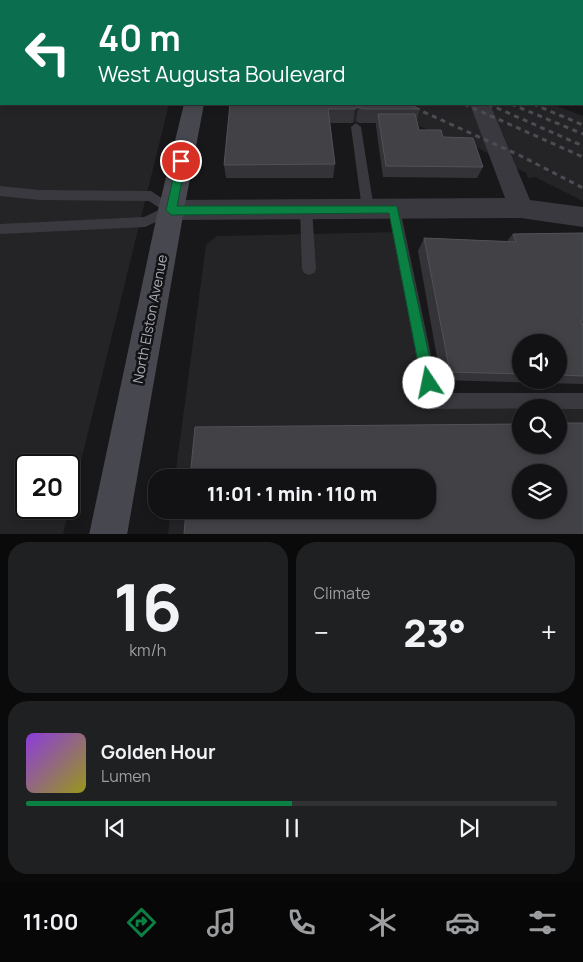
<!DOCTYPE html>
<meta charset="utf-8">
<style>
:root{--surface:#121214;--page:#1f2022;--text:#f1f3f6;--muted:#9c9ea0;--line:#313234;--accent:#0b8043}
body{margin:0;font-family:Manrope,sans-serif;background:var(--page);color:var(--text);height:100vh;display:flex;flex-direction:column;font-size:19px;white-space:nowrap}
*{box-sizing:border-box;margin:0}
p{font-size:16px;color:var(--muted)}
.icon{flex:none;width:28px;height:28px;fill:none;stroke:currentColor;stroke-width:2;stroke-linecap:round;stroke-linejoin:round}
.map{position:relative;height:534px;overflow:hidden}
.side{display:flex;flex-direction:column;gap:8px;padding:8px;background:#0a0a0b;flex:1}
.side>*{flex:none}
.hud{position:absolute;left:0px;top:0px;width:584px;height:105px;box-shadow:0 2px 8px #0003,0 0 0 1px var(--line);background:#0b6e4f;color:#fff;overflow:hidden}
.buttons{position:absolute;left:512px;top:334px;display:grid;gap:10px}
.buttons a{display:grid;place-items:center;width:55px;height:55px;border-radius:50%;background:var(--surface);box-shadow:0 2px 8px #0003,0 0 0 1px var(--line);font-size:25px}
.speed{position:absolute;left:15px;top:454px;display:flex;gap:10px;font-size:25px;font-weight:700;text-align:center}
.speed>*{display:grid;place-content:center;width:65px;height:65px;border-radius:50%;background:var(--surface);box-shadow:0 2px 8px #0003,0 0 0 1px var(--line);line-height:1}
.speed .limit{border:2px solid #111;border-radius:8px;background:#fff;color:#111}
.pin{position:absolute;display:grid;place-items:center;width:42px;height:42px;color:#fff;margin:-21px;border:2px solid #fff;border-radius:50%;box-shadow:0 1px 5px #0007}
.me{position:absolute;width:55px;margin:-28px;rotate:349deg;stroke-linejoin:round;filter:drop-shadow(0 0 4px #0008)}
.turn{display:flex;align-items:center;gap:18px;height:105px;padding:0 15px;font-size:22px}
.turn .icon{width:65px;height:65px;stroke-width:2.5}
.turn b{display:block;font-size:35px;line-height:42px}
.big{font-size:38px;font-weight:800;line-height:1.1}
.side .tile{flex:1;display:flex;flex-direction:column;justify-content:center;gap:8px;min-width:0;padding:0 18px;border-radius:20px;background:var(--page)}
.side .dial{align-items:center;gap:0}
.dial b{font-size:65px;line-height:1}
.song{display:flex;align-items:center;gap:15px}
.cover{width:60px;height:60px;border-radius:8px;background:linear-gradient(135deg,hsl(270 70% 55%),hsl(60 70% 35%))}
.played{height:5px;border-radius:2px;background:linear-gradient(90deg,var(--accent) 50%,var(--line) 50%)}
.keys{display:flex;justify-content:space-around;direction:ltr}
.heat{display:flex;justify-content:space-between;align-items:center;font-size:28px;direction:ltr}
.side .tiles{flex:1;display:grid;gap:8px;grid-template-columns:1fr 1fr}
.tile:last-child{grid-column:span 2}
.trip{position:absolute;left:148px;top:469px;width:288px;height:50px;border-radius:20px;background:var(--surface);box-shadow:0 2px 8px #0003,0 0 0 1px var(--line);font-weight:800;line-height:50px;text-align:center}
.menu{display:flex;height:80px;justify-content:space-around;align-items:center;background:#070708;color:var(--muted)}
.menu .icon{width:35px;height:35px}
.menu .current{color:var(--accent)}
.menu b{font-size:22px;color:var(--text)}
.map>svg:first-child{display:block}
.built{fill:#242427;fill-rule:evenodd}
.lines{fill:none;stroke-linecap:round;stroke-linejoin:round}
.lane{fill:#39393f;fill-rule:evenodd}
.street{fill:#39393f;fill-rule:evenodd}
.secondary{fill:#47484f;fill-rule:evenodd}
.rail-far1{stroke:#4c4d54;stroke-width:2.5;stroke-dasharray:4.5 3;stroke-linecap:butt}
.rail{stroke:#4c4d54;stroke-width:3;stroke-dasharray:5 4.5;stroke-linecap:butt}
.wall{fill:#343438;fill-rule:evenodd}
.shaded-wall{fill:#232326}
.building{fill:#414146;stroke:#515258;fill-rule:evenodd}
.route{fill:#0b8043;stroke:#07532c}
.labels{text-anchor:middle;stroke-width:5;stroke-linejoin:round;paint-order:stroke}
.street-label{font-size:14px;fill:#abadb9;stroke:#131315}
</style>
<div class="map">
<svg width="583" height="535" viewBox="0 0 583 535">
<rect width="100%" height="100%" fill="#18181a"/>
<g class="built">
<path d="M0 0 261 1H1V104H169L63 534H0ZM26 465H69V508H26Z"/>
<polygon points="370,104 552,104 583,116 583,201 535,177 528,178 526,173 474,146 469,148"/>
<path d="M398 232 432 401H583V534L168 535 171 510H426V478L175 477 206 245 217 236ZM521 408H559V445H521ZM521 472H559V510H521Z"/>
</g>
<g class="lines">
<g class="lane">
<rect x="301" y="0" width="8" height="1"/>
<polygon points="582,27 583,28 583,34 582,34"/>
<polygon points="356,123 361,127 374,209 372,212 364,212 362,209 351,127"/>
<polygon points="0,186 39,190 151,191 175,207 177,210 175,213 145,227 0,234 0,224 144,217 161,209 149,201 39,200 0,196"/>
<polygon points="306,204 310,206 312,209 316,269 314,273 309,275 304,273 302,269 300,209 302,206"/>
<polygon points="394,204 398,206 400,209 439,393 583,393 583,409 559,409 559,408 432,409 426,407 388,209 390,206"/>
</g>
<g class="street">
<rect x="432" y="0" width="16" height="1"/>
<polygon points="470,104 490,104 530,200 583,207 583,227 521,218 171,220 162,217 158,210 162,203 171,200 505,198"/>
</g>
<polygon class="secondary" points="184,104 204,104 184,210 127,535 89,535 158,210"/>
<g class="rail-far1">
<polyline points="98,0 102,1"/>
<polyline points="171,0 176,1"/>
<polyline points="197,0 201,1"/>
<polyline points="220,0 225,1"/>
<polyline points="243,0 248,1"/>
</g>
<g class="rail">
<polyline points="406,104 519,155 583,188"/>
<polyline points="464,104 583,157"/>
<polyline points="488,104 583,146"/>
<polyline points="511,104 583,134"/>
<polyline points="533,104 583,125"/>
</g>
</g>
<g class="wall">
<polygon points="483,0 583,0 583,26 582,1 484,1"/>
<polygon points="230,104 420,109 417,119 419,130 443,137 483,167 477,178 383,177 376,126 376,123 359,123 356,121 353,123 330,123 335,164 333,178 226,178 224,165"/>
<path d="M583 233V384L441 380 418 251 424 238 507 241 513 234ZM521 342H559V380H521Z"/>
</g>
<polygon class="shaded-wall" points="358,107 356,121 353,123 355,109"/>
<g class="building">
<rect x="358" y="0" width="50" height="1"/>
<polygon points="495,0 583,0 583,13 582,1 496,1"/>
<polygon points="230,104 407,104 420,109 362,109 358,107 355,109 328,109 335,164 224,165"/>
<polygon points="378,114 415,114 419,130 441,130 443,137 473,138 483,167 386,166"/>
<polygon points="583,233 583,320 581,320 583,326 583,376 559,375 559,342 521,342 521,374 450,372 424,238 516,242 513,234"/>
<path d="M559 423H583V535H184L186 510H426V478H190L195 427 521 424V445H559ZM521 472H559V510H521Z"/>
</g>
<polygon class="route" points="181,157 186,161 177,206 397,206 435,383 433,388 429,390 424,388 422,383 389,213 171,215 166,210 177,161"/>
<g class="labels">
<g class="street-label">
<text transform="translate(150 319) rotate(-79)" y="5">North Elston Avenue</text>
</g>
</g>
</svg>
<div class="buttons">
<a><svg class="icon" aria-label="sound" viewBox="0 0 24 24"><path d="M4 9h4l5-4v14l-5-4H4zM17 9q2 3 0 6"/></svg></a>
<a><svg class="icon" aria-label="search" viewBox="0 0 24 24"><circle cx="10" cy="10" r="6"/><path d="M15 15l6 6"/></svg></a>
<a><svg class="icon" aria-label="layers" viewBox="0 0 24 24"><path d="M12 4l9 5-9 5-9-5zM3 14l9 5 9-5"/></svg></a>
</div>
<div class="speed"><div class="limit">20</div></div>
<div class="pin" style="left:181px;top:161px;background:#d93025"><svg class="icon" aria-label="arrive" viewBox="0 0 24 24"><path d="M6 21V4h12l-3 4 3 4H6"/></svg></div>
<svg class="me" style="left:429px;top:383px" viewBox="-20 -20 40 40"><circle r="19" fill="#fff"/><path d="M0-13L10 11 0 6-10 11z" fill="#0b8043"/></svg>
<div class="trip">11:01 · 1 min · 110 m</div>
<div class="hud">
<div class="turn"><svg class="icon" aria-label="left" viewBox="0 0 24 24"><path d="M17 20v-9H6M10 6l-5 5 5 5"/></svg><div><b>40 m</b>West Augusta Boulevard</div></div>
</div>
</div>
<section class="side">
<div class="tiles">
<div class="tile dial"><b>16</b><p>km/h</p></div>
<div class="tile"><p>Climate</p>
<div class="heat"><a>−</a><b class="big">23°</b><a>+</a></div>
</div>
<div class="tile">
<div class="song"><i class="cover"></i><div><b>Golden Hour</b><p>Lumen</p></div></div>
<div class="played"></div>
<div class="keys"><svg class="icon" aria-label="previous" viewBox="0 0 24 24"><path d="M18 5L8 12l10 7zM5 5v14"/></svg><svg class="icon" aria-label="pause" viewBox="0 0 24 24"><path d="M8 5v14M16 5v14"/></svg><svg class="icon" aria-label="next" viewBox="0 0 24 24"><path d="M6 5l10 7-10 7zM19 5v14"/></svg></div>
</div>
</div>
</section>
<nav class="menu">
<b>11:00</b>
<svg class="icon current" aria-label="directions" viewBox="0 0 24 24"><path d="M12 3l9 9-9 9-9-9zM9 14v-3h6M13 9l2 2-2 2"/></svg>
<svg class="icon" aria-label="music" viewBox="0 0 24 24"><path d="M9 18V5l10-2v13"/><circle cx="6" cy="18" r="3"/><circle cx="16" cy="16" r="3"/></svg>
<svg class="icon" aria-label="phone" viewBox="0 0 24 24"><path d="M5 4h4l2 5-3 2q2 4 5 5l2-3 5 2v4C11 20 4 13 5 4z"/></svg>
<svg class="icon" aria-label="climate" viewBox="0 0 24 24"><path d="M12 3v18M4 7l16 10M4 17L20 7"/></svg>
<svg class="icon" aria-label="car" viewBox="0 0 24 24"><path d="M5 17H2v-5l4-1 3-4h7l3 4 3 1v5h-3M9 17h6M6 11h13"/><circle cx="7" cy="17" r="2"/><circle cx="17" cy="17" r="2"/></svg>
<svg class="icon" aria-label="filters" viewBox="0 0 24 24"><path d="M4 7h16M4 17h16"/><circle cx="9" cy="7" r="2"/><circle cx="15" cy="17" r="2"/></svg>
</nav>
